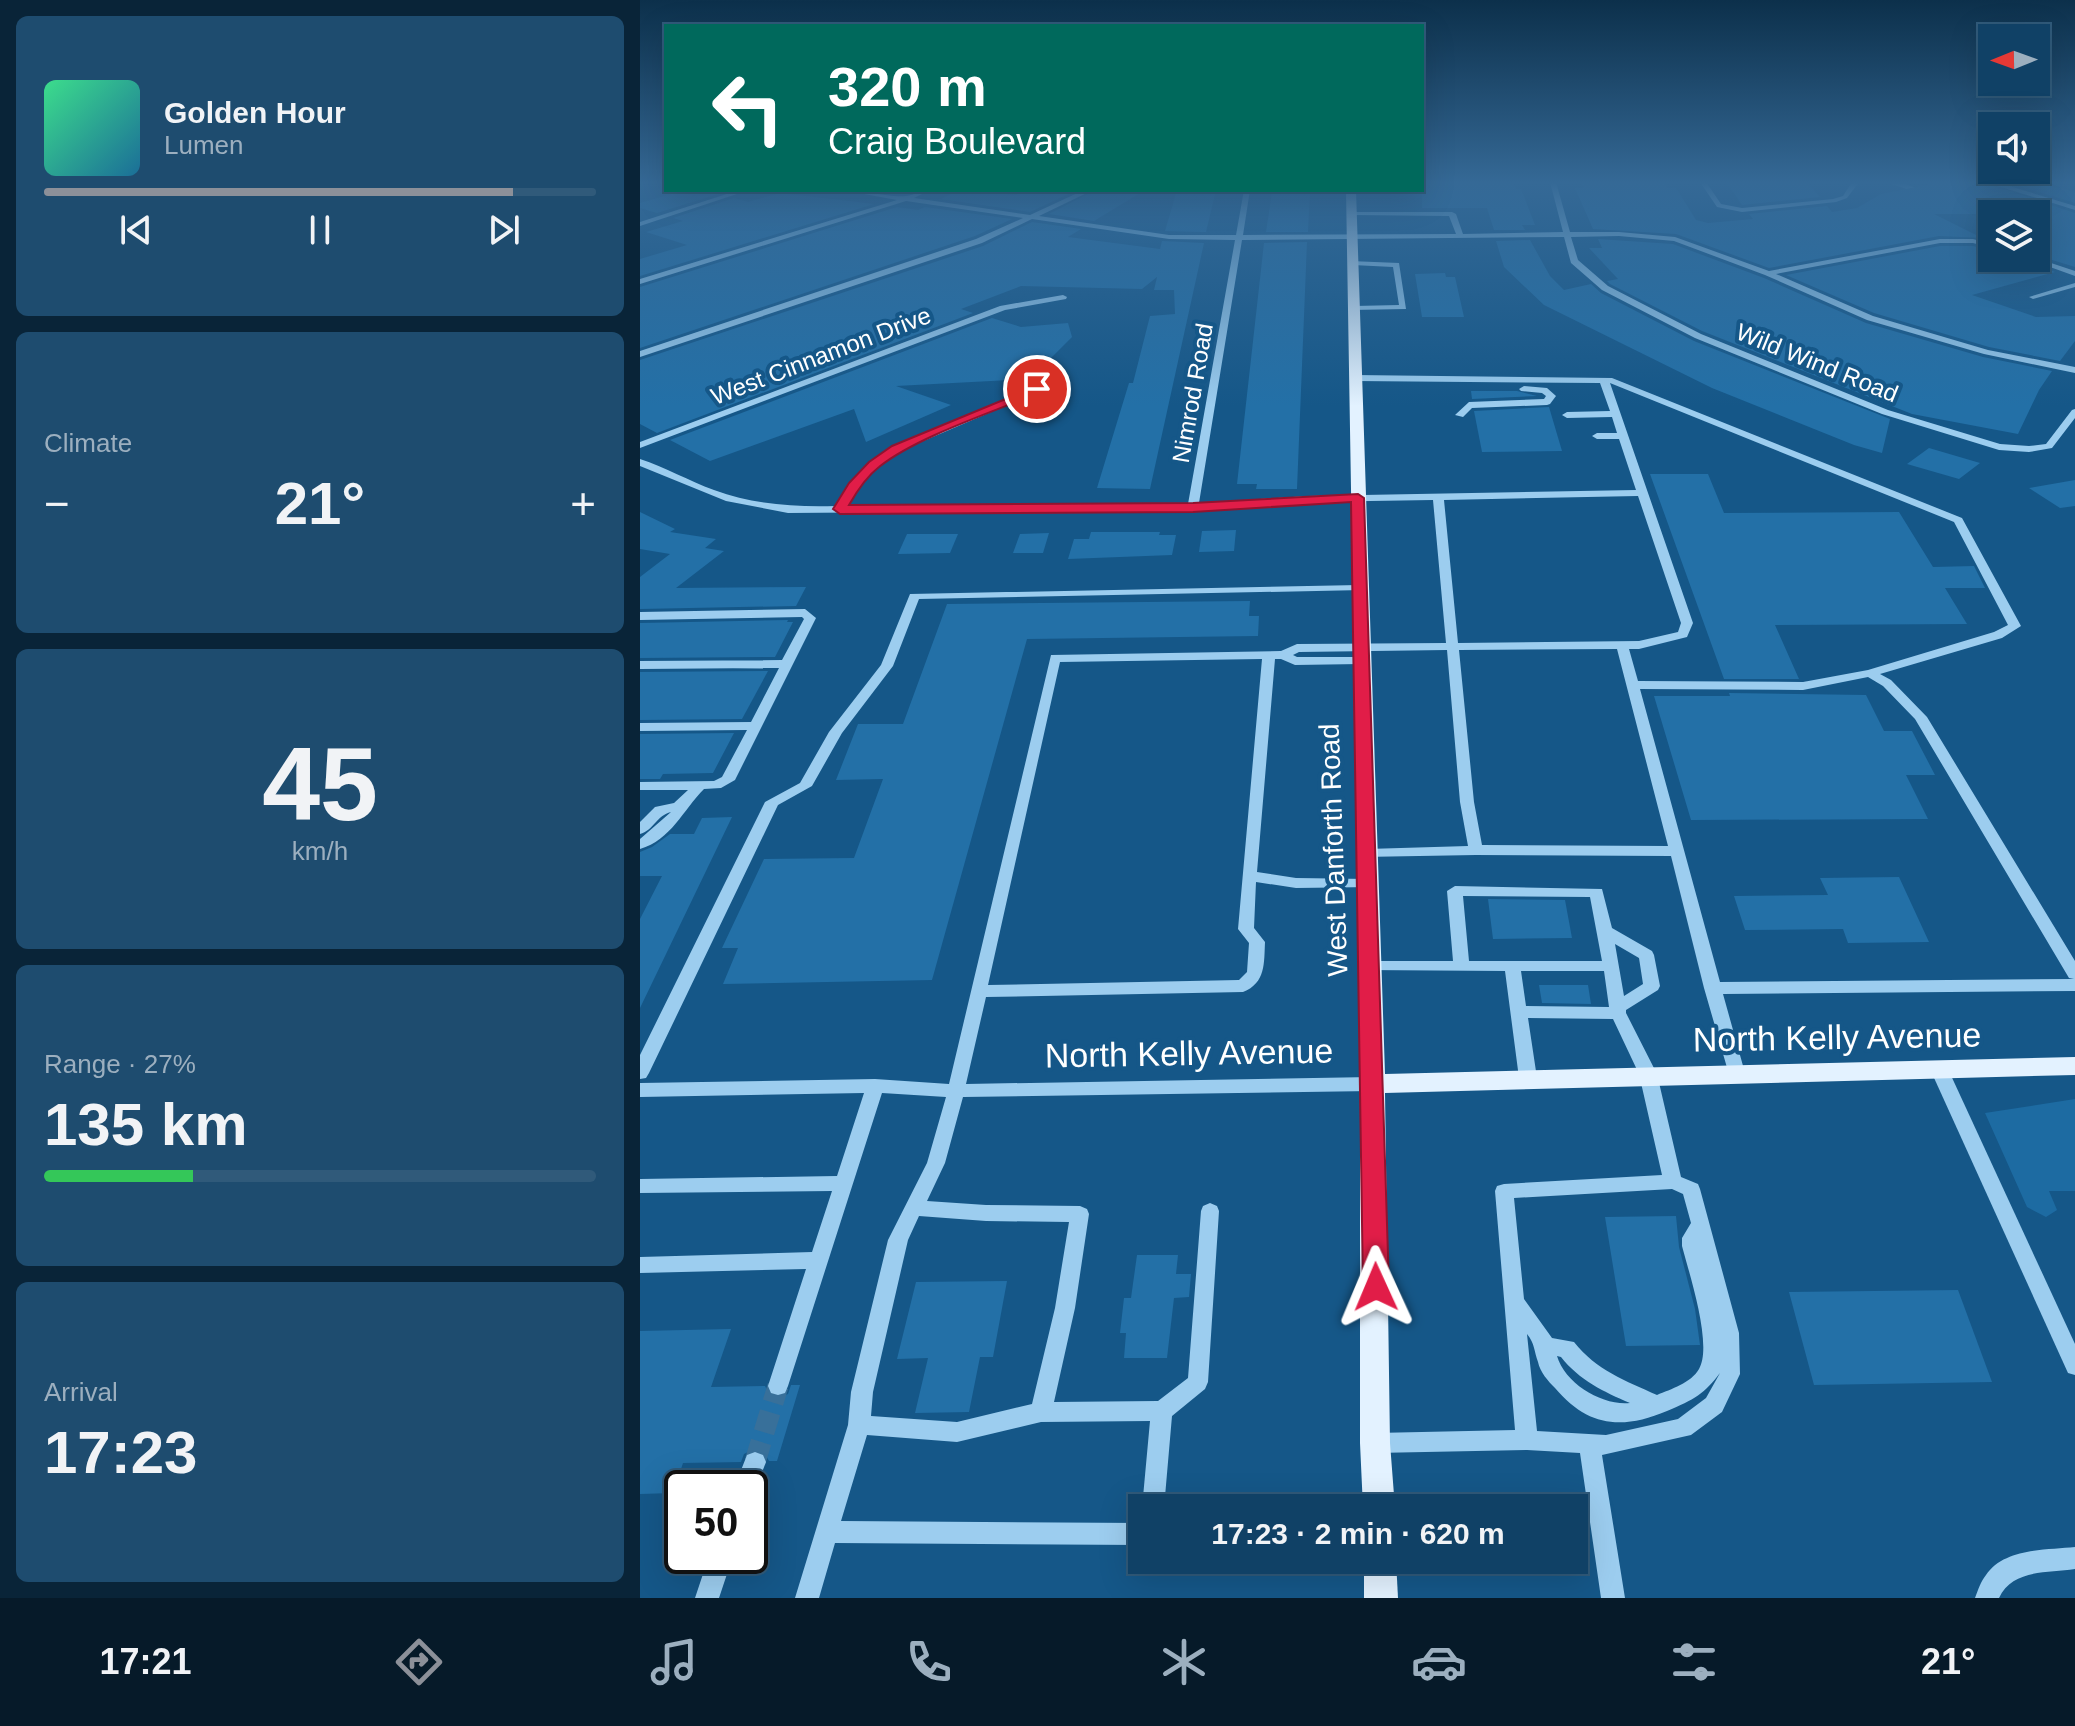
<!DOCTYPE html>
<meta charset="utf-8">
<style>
:root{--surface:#104166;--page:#1e4c6f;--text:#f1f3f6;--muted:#9cafbf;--line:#305a7a;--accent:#8c9099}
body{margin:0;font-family:Arial,sans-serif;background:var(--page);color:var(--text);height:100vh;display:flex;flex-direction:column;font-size:30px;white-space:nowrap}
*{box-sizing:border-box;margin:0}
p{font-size:26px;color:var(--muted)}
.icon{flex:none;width:44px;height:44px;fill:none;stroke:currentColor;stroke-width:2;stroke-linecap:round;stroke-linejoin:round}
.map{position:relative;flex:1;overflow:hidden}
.panel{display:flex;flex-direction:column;gap:16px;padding:16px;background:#092438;width:640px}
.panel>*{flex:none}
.hud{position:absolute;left:24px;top:24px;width:760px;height:168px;border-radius:0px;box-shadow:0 8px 32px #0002,0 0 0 2px var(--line);background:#00695c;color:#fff;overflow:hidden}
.needle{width:52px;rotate:269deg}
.fabs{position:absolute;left:1338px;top:24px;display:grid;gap:16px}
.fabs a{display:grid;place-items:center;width:72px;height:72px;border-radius:0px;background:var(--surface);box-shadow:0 8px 32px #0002,0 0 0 2px var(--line);font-size:40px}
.speed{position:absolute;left:24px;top:1470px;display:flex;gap:16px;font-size:40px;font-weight:700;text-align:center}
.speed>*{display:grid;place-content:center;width:104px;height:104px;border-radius:50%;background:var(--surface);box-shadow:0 8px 32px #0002,0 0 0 2px var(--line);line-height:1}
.speed .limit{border:4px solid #111;border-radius:12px;background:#fff;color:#111}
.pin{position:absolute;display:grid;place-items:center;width:68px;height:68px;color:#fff;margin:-34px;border:4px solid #fff;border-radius:50%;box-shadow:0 2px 8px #0007}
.me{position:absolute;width:88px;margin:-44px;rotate:359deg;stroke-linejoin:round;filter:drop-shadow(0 0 6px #0008)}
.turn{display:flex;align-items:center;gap:28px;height:168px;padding:0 32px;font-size:36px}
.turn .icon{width:104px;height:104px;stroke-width:2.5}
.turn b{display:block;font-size:56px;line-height:68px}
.big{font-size:60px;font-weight:700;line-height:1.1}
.panel .widget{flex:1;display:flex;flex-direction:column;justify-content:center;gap:12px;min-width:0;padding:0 28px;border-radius:12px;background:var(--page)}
.panel .dial{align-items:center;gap:0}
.dial b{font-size:104px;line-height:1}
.song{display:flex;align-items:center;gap:24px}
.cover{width:96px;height:96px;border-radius:12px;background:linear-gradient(135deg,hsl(150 70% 55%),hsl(200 70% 35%))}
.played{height:8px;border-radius:4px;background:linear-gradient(90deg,var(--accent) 85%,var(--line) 85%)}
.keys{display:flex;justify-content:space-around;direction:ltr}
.heat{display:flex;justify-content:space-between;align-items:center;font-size:44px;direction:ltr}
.charge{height:12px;border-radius:6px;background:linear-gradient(90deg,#34c759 27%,var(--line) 0)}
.trip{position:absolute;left:488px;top:1494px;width:460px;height:80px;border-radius:0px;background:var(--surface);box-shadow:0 8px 32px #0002,0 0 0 2px var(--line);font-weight:700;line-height:80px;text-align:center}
.tabs{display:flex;height:128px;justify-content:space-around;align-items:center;background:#061a29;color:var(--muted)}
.tabs .icon{width:56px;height:56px}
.tabs .active{color:var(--accent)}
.tabs b{font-size:36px;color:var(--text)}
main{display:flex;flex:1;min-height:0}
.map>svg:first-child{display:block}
.green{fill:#1d6ba2}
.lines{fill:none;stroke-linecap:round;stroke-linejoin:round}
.stream{stroke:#8ecaf2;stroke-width:4}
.building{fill:#2370a7}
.minor-tunnel{stroke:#38709a;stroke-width:21;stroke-dasharray:21 10;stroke-linecap:butt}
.minor{fill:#9ccdef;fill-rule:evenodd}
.major{fill:#e3f2ff;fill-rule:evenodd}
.route{fill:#e11d48;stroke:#92132f;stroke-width:2}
.labels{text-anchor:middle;stroke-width:8;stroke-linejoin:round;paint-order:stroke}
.far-street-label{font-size:24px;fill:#fff;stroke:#155788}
.street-label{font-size:28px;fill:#fff;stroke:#155788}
.near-street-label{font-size:34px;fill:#fff;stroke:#155788}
</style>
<main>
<section class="panel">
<div class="widget">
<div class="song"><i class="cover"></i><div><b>Golden Hour</b><p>Lumen</p></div></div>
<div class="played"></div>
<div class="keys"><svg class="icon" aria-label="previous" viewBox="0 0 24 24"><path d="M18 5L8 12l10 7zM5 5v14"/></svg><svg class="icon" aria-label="pause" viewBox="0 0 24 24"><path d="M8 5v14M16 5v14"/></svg><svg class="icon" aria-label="next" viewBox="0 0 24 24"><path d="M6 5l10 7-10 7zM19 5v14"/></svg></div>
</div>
<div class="widget"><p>Climate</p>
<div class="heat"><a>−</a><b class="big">21°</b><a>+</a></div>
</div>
<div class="widget dial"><b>45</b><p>km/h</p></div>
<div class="widget"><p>Range · 27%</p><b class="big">135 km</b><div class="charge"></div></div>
<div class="widget"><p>Arrival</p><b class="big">17:23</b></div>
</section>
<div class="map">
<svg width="1435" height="1598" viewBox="0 0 1435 1598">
<rect width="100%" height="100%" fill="#155788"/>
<polygon class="green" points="1435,1099 1435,1191 1409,1191 1417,1210 1406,1217 1387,1207 1345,1113"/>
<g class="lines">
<polyline class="stream" points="1253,182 1278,191"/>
</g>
<g class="building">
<polygon points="782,182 873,182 876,189 881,189 895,225 882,225 885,230 854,230 847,208 782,208"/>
<polygon points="1301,182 1342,182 1435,213 1435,267 1396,255 1396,214 1294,214 1342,238 1299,236 1129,268 1036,234 953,229 935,188 944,188 942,184 1025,184 1027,188 1036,188 1056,220 1068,223 1113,219 1109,214 1187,206 1192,212 1217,208 1241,194"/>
<polygon points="1367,182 1397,182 1435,192 1435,203"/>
<polygon points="1087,183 1168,184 1180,197 1102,205"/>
<polygon points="46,190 78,194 17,213 0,208 0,203"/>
<polygon points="318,190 376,195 386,190 437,190 390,212 301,199"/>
<polygon points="456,190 505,190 454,221 409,214"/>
<polygon points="537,190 576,190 566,232 525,231"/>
<polygon points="632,192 670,192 668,232 626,232"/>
<polygon points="140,193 234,204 0,276 0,259 47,245 6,232 43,221 33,218 94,198 108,202"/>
<polygon points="257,207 278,210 285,207 372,219 335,236 0,348 0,287"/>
<polygon points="392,222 441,229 428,237 520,249 522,241 564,243 510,489 457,488 489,383 493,383 510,316 535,314 534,290 514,290 517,277 502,289 381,286 321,309 333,313 17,433 0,424 0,360 343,246"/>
<polygon points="958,239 1033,244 1124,278 1226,323 1343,357 1412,371 1399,390 1378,434 1272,414 1062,331 970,284 967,281 978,279 949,248 962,248"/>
<polygon points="890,240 910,276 924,290 951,284 961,293 1054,341 1250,419 1242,453 1214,445 1072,388 904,305 864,267 856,241"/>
<polygon points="667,242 657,489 616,489 617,484 597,484 624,243"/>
<polygon points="1300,246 1333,246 1352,251 1352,266 1382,259 1415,272 1332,295 1396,317 1435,316 1435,341 1420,361 1349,347 1234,313 1146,275"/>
<polygon points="805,273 806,277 815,277 824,317 782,317 775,274"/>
<polygon points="352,318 381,327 428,323 432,337 403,366 370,380 256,386 311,405 226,442 214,409 70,461 30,440"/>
<polygon points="831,391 877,391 897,396 832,399"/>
<polygon points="909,407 922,451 842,452 834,411"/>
<polygon points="1289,448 1340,463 1319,479 1267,464"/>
<polygon points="1010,474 1068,474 1084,513 1259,512 1293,567 1334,566 1345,588 1305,588 1327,624 1135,625 1159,679 1084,679"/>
<polygon points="1435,480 1435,506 1420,508 1389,488"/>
<polygon points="0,512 35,529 30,532 76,539 65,548 84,551 36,588 166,587 156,606 0,609 0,577 30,554 0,549"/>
<polygon points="596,530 594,551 559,552 562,531"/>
<polygon points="451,532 520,532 519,535 536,535 532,555 428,559 434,539 449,539"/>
<polygon points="409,533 403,553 373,553 380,534"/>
<polygon points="267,534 318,534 310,553 258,554"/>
<polygon points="610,601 609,616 619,616 618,636 387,639 292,980 83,984 98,948 82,948 124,859 214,858 243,779 196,780 218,724 263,724 307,604"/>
<polygon points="148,620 147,622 153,622 135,657 0,658 0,623"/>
<polygon points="128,671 102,719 0,720 0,672"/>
<polygon points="1089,693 1226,695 1244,731 1272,731 1295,775 1266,775 1288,819 1051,820 1014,696 1090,696"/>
<polygon points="94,733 73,773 23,774 20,779 0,779 0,734"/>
<polygon points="92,817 0,1008 0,919 22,876 0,876 0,852 12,847 30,834 54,834 62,818"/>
<polygon points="1259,877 1289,942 1208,943 1203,929 1105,930 1094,896 1188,895 1180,878"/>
<polygon points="848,899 925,900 932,938 853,939"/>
<polygon points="899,985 948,985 951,1004 902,1003"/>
<polygon points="1036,1216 1039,1247 1055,1309 1060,1345 986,1346 965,1217"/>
<polygon points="497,1255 538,1255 536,1274 551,1274 549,1297 534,1298 527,1358 484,1358 486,1333 480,1333 484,1298 491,1298"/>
<polygon points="367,1281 353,1357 340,1357 329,1412 275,1413 288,1358 257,1359 276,1282"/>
<polygon points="1318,1290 1352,1382 1174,1385 1149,1292"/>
<polygon points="91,1329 71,1387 125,1386 130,1396 139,1398 148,1394 151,1385 160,1385 137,1461 129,1461 124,1452 114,1449 104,1454 101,1462 43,1463 33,1493 0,1494 0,1331"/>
</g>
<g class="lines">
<polyline class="minor-tunnel" points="115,1462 138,1386"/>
<g class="minor">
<polygon points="0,182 6,182 0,184"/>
<path d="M910 182H916L930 232H979L1035 237 1129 271 1300 239H1333L1352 244V248L1333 243H1300L1136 274 1233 316 1348 350 1435 367V373L1344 354 1227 320 1125 275 1034 241 979 236 931 237 938 260 968 286 1061 334 1248 410 1360 444 1389 446 1406 444 1432 410 1435 409V418L1412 448 1389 452 1359 450 1242 414 1055 338 962 290 931 263 924 237 602 240 559 503 668 496 996 490 979 439H957L952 436 957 433H977L972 417 927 418 922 415 927 412 970 411 960 383 715 381 711 378 715 375 972 378 1322 518 1381 626 1362 638 1240 674 1251 680 1287 717 1435 961V991L1083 994 1105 1073 1102 1078 1096 1079 1090 1078 1064 988 1031 856 836 855 722 857 720 854 722 851 727 849 828 846 820 802 807 650 659 652 653 655 657 657H725L727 660 725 663 721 664 655 665 641 659H635L617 872 656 878 728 879 733 881 736 884 733 887 656 888 616 882 614 928 625 942C624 963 626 983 603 992L346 997 326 1084 732 1077 738 1079 741 1084 738 1089 732 1091 323 1097 305 1163 287 1201 346 1205 440 1206 447 1209 449 1214 435 1308 414 1402 518 1401 548 1378 561 1211 563 1206 570 1203 577 1206 579 1211 568 1382 565 1389 532 1416 524 1508H502L510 1421 401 1422 317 1442 227 1435 201 1521 502 1523V1545L195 1543 179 1598H155L208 1425 211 1392 248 1240 287 1163 306 1097 242 1093 148 1386 145 1393 138 1395 131 1393 128 1386 166 1269 0 1273V1257L172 1252 192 1191 0 1193V1179L197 1176 224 1093 0 1097V1083L235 1079 309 1084 411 655 641 651 657 644 806 643 793 500 668 502 553 510 148 513 86 501 0 466V459C25 467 49 481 74 490 115 505 154 507 196 506L210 484 229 463 254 447 397 386 402 389 400 391 260 451 237 467 218 488 207 506 548 504 595 240 529 239 392 219 342 243 0 357V351L336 239 383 218 266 201 0 284V279L257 200 202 190C219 190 253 198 266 196 275 195 281 190 290 190L274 198 390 215 444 190H453L399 216 529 235H596L604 190H610L603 235 816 234 809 216 710 215 712 212H812L816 214 823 234 923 232ZM970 383 1314 522 1368 625 1354 632 1228 670 1163 682 998 681 989 649H999L1047 637 1053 623ZM998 496 1041 623 1038 632 999 641 818 643 804 500ZM977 649 1028 846 842 845 834 802 819 650ZM622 659 598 929 609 943 607 972 599 980 348 985 420 662ZM1228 677 1243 686 1275 719 1429 978 1434 979 1080 982 1000 689 1163 690ZM279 1216 346 1221 429 1222 415 1308 392 1404 317 1422 231 1416 233 1392 268 1240Z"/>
<polygon points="1060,182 1066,182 1081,204 1102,208 1193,199 1203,196 1212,182 1219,182 1207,198 1196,202 1102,212 1077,207"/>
<polygon points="1345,182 1356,182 1435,206 1435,210"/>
<polygon points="99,190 109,190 0,226 0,222"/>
<polygon points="1385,258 1396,258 1435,271 1435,276"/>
<polygon points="710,261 759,263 766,309 711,310 711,306 714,306 759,305 753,267 713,265 710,265"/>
<polygon points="1435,283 1435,287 1393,299 1389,297"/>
<polygon points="423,295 427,297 426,299 365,310 0,448 0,442 360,306"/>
<polygon points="884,386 907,388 916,396 910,404 907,405 832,408 823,417 815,415 829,402 904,399 906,396 902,393 881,391 879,389"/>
<polygon points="719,585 723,586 723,590 279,599 253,666 202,733 172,786 138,805 9,1073 6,1078 0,1079 0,1055 125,802 160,783 189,732 241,665 270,594"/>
<path d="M165 609 176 618 95 780 81 788 64 789C43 810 31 840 0 849V839L31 812C17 815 13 831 0 834V822L15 807 34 803 48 790H0V782L74 781 82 777 107 730 0 731V723L111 722 139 668 0 669V661L142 660 164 619 162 617 0 620V612Z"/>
<path d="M815 886 962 889 972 928 1012 951 1014 955 1020 986 1018 990 986 1010V1013L1017 1074 1041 1177 1058 1184 1060 1189 1099 1333 1100 1374 1082 1412 1051 1435 962 1455 985 1598H961L940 1453 887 1450 735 1453 727 1450 724 1443 727 1436 735 1433 875 1430 855 1191 857 1186 864 1184 1022 1175 999 1074 973 1019 888 1018 897 1078 894 1083 888 1084 882 1083 879 1078 865 971 724 970 722 966 724 962 730 961H813L807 891ZM823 896 950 897 962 961H829ZM975 944 999 958 1003 984 984 996ZM881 971H964L969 1007 886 1006ZM1032 1189 1043 1194 1051 1223 1042 1238V1246C1049 1273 1073 1345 1059 1369 1051 1383 1031 1389 1017 1395 986 1381 956 1370 934 1342L912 1338 884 1299 874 1198ZM887 1334C895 1344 894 1351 898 1362 900 1372 908 1381 915 1388 948 1427 982 1430 1027 1411 1054 1400 1065 1393 1080 1373L1066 1398 1038 1419 966 1435 897 1431ZM917 1356 921 1357C939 1380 964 1392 990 1403 963 1406 925 1384 917 1356Z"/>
<polygon points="1299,1063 1305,1064 1308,1069 1435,1344 1435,1375 1428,1373 1290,1069 1293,1064"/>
<polygon points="115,1452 123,1455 126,1462 113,1495 110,1497 110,1488 94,1488 107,1455"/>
<path d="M1435 1547V1569C1408 1573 1372 1569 1359 1598H1335C1338 1590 1341 1581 1346 1575 1364 1548 1407 1550 1435 1547Z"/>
<polygon points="69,1556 93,1556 79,1598 55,1598"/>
</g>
<g class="major">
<polygon points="706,190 716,190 745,1074 1435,1057 1435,1075 745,1093 750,1443 755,1508 723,1508 720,1443 720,1026"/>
<polygon points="724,1560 756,1560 758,1598 724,1598"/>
</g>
</g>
<linearGradient id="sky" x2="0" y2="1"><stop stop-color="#0c304b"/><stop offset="0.45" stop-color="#356996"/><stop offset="1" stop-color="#356996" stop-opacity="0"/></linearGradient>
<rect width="1435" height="406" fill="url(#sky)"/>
<path class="route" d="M397 386 403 389 401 392C356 411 276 437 239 467 226 477 217 491 209 505L553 503 718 494 724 498 749 1287 745 1295 736 1298 727 1295 723 1287 711 502 553 512 200 514 193 509 209 483 229 462 252 446Z"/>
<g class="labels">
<g class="far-street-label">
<text transform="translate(181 356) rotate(-21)" y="8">West Cinnamon Drive</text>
<text transform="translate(1177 363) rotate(22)" y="8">Wild Wind Road</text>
<text transform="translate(553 393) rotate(-80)" y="8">Nimrod Road</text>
</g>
<g class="street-label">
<text transform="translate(693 850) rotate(-92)" y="10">West Danforth Road</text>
</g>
<g class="near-street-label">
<text transform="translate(1197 1037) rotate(-1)" y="12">North Kelly Avenue</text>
<text transform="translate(549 1053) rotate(-1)" y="12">North Kelly Avenue</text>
</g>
</g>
</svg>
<div class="fabs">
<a><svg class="needle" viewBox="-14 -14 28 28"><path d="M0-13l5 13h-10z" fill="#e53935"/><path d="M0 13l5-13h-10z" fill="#9cafbf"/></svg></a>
<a><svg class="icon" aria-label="sound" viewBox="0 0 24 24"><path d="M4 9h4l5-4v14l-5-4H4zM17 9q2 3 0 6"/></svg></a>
<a><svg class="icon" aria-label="layers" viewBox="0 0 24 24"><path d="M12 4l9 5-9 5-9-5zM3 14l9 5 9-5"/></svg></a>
</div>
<div class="speed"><div class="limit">50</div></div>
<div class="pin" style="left:397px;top:389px;background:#d93025"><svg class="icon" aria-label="arrive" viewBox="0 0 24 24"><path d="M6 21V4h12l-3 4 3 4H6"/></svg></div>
<svg class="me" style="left:736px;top:1287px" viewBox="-20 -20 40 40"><path d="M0-17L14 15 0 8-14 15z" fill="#e11d48" stroke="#fff" stroke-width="4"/></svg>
<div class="trip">17:23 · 2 min · 620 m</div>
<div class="hud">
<div class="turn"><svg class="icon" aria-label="left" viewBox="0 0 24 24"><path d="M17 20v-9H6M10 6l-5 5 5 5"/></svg><div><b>320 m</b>Craig Boulevard</div></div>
</div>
</div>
</main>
<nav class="tabs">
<b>17:21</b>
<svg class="icon active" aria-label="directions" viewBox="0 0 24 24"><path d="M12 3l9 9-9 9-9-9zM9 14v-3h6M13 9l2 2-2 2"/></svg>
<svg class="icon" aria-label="music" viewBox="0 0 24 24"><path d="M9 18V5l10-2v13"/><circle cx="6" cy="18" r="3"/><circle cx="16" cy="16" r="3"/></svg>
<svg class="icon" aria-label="phone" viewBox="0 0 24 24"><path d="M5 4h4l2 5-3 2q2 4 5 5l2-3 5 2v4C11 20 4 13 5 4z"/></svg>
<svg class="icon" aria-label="climate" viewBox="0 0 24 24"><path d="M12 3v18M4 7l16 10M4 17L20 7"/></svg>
<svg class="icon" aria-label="car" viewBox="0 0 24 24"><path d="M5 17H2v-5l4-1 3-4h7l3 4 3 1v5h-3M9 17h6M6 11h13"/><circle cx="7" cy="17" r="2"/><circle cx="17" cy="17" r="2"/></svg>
<svg class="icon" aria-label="filters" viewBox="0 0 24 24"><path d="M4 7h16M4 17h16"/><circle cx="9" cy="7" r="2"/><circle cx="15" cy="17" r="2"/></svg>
<b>21°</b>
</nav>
